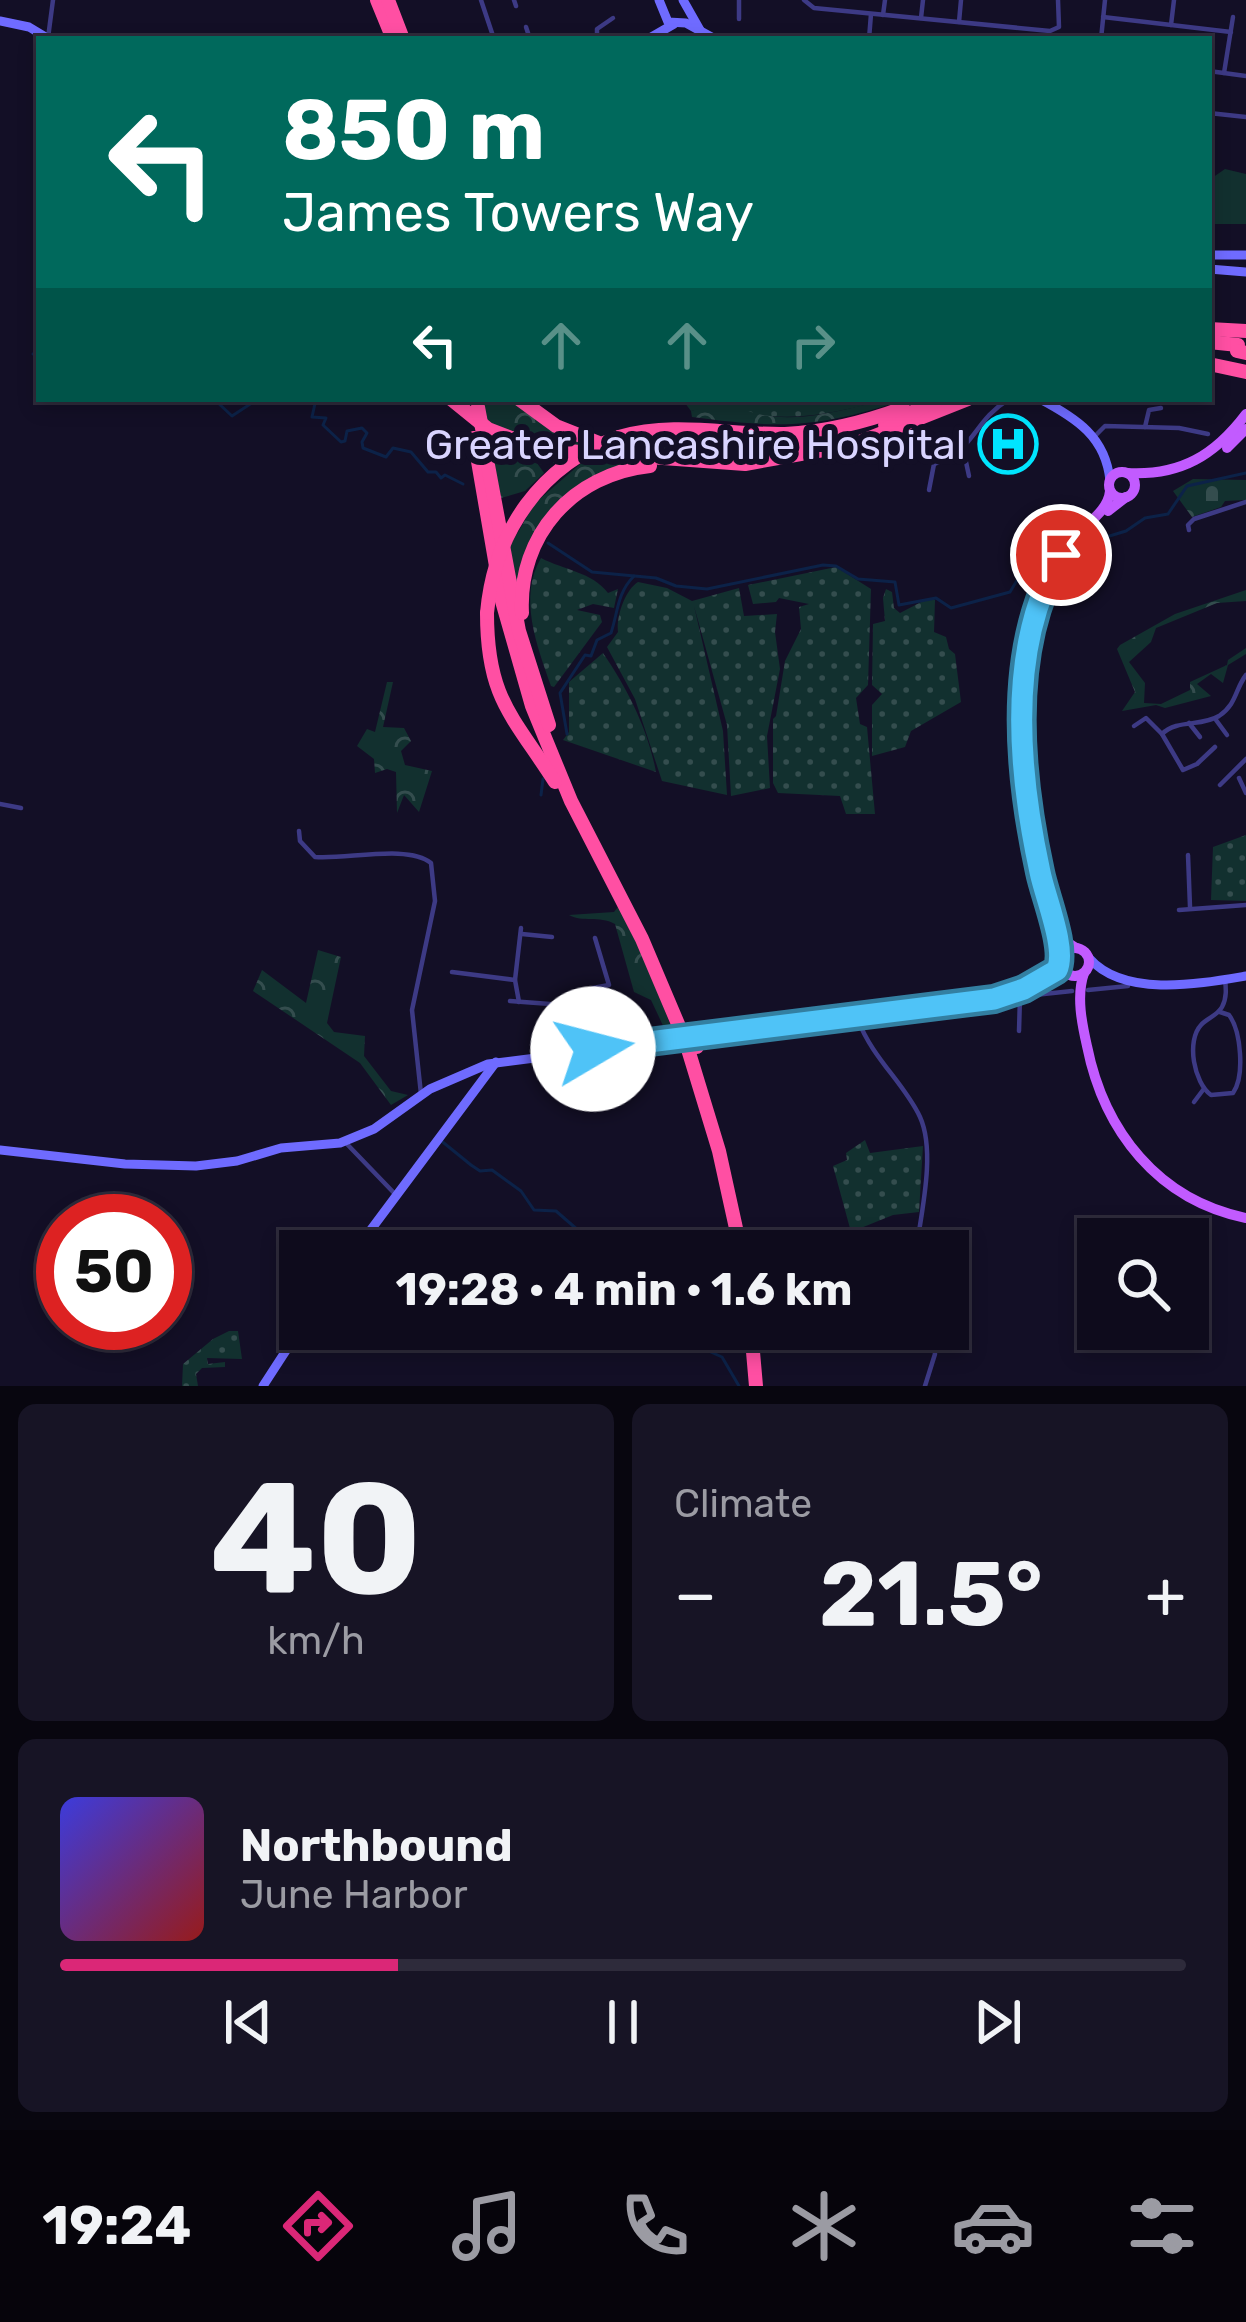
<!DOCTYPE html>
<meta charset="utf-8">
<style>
:root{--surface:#0e0b1c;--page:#171425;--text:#f1f3f6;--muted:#9b9ba3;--line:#2e2b3b;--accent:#db2777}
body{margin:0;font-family:Rubik,sans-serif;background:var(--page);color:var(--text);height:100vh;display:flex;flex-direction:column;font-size:45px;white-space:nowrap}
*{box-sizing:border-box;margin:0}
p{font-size:39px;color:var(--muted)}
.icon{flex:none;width:66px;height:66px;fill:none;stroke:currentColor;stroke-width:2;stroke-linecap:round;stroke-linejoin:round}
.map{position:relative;height:1386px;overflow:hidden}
.side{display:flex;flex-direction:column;gap:18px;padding:18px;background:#08060f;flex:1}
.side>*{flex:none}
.banner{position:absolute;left:36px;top:36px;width:1176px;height:366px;border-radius:0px;box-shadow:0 6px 18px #0003,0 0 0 3px var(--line);background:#00695c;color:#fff;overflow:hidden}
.tools{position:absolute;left:1077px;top:1218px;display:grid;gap:24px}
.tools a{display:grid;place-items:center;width:132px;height:132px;border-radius:0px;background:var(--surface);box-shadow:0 6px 18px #0003,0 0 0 3px var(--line);font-size:60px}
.speed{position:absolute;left:36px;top:1194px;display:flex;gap:24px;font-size:60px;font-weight:700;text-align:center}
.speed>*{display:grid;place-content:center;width:156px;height:156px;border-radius:50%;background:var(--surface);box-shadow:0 6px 18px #0003,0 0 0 3px var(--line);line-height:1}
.speed .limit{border:18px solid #d22;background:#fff;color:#111}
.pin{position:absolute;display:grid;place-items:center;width:102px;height:102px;color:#fff;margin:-51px;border:6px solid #fff;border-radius:50%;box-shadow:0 3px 12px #0007}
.me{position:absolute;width:132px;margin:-66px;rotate:82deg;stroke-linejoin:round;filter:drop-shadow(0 0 9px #0008)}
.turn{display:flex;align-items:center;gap:42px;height:252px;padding:0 48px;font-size:54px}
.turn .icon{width:156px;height:156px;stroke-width:2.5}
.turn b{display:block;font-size:84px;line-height:102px}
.lanes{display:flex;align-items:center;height:114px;padding:0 48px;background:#0003;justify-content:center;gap:60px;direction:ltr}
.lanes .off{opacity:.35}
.big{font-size:90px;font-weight:700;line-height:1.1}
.side .tile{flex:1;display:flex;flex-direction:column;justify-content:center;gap:18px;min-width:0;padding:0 42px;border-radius:18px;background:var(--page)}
.side .dial{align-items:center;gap:0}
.dial b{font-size:156px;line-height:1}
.song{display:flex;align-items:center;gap:36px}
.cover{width:144px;height:144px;border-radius:18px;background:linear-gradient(135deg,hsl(240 70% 55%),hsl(0 70% 35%))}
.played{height:12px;border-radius:6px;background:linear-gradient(90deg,var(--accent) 30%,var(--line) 30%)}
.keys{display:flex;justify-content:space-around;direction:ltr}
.heat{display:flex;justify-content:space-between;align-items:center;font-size:66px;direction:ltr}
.side .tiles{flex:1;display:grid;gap:18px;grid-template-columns:1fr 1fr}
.tile:last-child{grid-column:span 2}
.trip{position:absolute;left:279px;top:1230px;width:690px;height:120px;border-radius:0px;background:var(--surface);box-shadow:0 6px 18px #0003,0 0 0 3px var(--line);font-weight:700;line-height:120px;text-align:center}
.tabs{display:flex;height:192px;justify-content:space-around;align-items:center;background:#06040b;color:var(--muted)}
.tabs .icon{width:84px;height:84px}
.tabs .current{color:var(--accent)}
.tabs b{font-size:54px;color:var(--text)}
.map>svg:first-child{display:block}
.grass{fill:url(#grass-dots)}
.forest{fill:url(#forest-crowns)}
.cemetery{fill:url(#cemetery-stones)}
.pitch{fill:#12302f}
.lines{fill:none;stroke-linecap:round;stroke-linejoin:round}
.stream{stroke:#0c2248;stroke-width:3}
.street{stroke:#3d3a85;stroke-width:4.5}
.secondary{stroke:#6f6bff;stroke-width:9}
.primary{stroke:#c25bff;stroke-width:10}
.highway{stroke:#ff4fa3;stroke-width:14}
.highway-bridge{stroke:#ff4fa3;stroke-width:14}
.route-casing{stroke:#337fa1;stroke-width:30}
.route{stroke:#4fc3f7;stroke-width:21}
.labels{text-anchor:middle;stroke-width:12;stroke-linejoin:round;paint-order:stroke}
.poi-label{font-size:42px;fill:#d9d4ff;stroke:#130f26;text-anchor:end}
</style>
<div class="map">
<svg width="1246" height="1386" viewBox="0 0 1246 1386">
<defs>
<pattern id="grass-dots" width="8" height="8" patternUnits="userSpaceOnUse" patternTransform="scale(3)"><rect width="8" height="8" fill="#12302f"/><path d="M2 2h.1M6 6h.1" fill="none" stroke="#344d4e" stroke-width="1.8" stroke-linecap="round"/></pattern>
<pattern id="forest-crowns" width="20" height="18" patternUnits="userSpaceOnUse" patternTransform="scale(3)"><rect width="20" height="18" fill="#12302f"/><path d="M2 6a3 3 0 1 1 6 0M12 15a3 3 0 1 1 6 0" fill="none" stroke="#344d4e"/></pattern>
<pattern id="cemetery-stones" width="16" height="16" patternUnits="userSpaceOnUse" patternTransform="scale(3)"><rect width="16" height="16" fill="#12302f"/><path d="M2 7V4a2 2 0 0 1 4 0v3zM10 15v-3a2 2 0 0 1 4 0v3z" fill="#344d4e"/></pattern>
</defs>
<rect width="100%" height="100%" fill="#130f26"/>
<g class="grass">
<path d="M682 399H865V405C833 413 802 419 768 416 743 414 716 405 691 411Z"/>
<path d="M541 558C564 570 592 572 608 593L618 589 614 608 593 604 577 610 600 615 602 622 554 687 551 686C537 646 518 597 541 558Z"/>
<polygon points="836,567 871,589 868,685 856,698 860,724 867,727 875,814 846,814 840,796 778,793 773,783 773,719 776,716 785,661 801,629 799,607 809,604 779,598 776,602 753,604 748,585"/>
<path d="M638 582 667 588 692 601 739 588 744 616 777 614 775 632 780 669 767 736 770 788 731 796 727 725 694 606 723 731 727 795 662 781 635 699 607 647 618 632C616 617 625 590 638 582Z"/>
<polygon points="886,589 892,592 894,608 900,613 925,600 935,600 934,632 946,637 949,649 955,654 961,702 911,731 905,747 872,756 872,705 882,694 872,685 873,624 885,621 883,598"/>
<path d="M603 653C627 688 648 729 656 772L563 740 569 732V682Z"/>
<polygon points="1246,835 1246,901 1211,900 1213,847"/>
<polygon points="865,1140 870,1153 923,1146 919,1212 893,1215 851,1232 833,1166 847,1160 846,1153"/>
<polygon points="229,1331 238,1331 242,1359 207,1358 208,1364 225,1362 225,1367 202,1368 196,1374 198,1386 182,1386 183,1364 213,1339"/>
</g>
<g class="forest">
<polygon points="481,399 512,399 530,414 592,446 561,450 486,426"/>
<path d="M865 399H907C819 428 783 429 692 417L691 411C710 405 724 402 746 404L748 411C785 424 827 414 864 405Z"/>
<polygon points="489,435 525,451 559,458 554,463 550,460 541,465 537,463 544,473 525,491 501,498"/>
<path d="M648 435H815C754 459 682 454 618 444Z"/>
<polygon points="586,459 637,465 548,517 517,608 506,553 535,503"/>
<polygon points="1246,590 1246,601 1217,603 1156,628 1151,642 1129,662 1145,683 1144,703 1161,704 1190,690 1190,682 1227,665 1228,660 1246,648 1246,654 1228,665 1223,683 1211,674 1197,684 1211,696 1165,708 1156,705 1122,711 1135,692 1117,649 1120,645 1175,614"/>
<polygon points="387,682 393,682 383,727 404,728 411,741 401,751 405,765 432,771 419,812 404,795 397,813 396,772 387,769 375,773 374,759 357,746 367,729 375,732"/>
<path d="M618 907 642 953 674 1034H667L651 1000 634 992 615 924C599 915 583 923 569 915L614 912Z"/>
<polygon points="318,950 341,957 327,1023 334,1032 365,1036 364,1056 391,1091 408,1095 391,1105 360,1063 253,991 262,970 306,1003"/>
</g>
<polygon class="cemetery" points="1193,479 1246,480 1246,500 1225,501 1221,507 1192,517 1173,491"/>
<polygon class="pitch" points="1225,169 1246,174 1246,224 1209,224 1209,180"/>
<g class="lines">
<g class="stream">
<polyline points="33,354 39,355"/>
<polyline points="198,399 216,401 232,416 258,399"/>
<polyline points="316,399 312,417 326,418 323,425 341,442 345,441 347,431 362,428 367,433 362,442 363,448 386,457 393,448 411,452 428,472 436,472 441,478 445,475 463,484"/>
<polyline points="548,543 592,572 656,578 676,586 707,589 823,565 836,566 858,579 895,582 899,605 936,598 951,608 1010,592 1019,577 1039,564 1044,549 1060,546"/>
<polyline points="1070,548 1126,531 1145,518 1168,514 1187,486 1246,473"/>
<path d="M567 734 560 693 585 655 591 656 597 640 611 633C618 612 617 593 634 576"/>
<polyline points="541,795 543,779"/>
<polyline points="439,1139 471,1165 480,1171 492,1170 521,1191 534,1210 556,1211 602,1251"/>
<polyline points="692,1329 704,1349 722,1357 739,1386"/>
</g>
<g class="street">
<polyline points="481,0 494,39"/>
<polyline points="514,0 516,6"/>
<polyline points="739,0 739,19"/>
<polyline points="804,0 814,8 1050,31 1059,27 1058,0"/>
<polyline points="883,15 885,0"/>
<polyline points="1103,17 1231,32"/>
<polyline points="921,18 923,0"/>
<polyline points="959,22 961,0"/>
<polyline points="1171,25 1174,0"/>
<polyline points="526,27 530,39"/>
<polyline points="48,38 53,0"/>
<polyline points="597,39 597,29 613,18"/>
<polyline points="869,39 871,14"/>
<polyline points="1101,39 1105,0"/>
<polyline points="1209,71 1246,76"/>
<polyline points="1224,73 1233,17"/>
<polyline points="1209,113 1246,117"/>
<polyline points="1145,427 1149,410 1161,408"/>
<polyline points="1094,437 1105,426 1179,428 1208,434"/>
<polyline points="958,454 966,462 969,476"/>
<path d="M929 490 934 464C976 450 972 422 1009 399"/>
<polyline points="1189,530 1188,525 1194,519 1246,502"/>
<polyline points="1216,720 1227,735"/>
<polyline points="1189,723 1200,737"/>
<polyline points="1134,726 1146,718 1162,734"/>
<path d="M1215 747 1197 764 1183 770 1162 734C1177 719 1201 727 1219 716 1237 704 1235 689 1246 675"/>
<polyline points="1239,778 1246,793"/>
<polyline points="1220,785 1246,759"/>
<polyline points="0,804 21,808"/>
<path d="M299 831 300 841 315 857C345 860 408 844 431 863L435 901 412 1010 421 1094"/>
<polyline points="1188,855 1190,907"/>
<polyline points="1179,910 1246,905"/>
<polyline points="522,934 552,937"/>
<polyline points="452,972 515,980"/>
<polyline points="1088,990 1128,986"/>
<polyline points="1015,997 1072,991"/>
<polyline points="510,1001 550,1004 559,1053"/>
<polyline points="519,1002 515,980 521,928"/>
<path d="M1220 1012 1229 1015C1241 1031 1245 1076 1233 1093L1211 1095C1194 1083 1186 1041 1201 1025 1207 1018 1217 1016 1222 1007 1227 998 1226 988 1225 979"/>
<path d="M858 1020C873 1059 904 1083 920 1117 936 1152 921 1214 916 1251"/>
<polyline points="1019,1031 1020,997"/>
<polyline points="593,1049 587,997 593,988 609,985 595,938"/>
<polyline points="1194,1102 1203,1090"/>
<polyline points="345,1142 395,1194"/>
<polyline points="925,1386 935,1354 932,1329"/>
</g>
<g class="secondary">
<polyline points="659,0 668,22 686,23 715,39"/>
<polyline points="683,0 700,30"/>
<polyline points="0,21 29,27 49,39"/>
<polyline points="648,39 674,24"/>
<polyline points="1209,255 1246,255"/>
<polyline points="1209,269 1246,272"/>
<path d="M1040 399C1076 418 1106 437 1110 481"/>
<path d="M1089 958C1124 998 1199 984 1246 976"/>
<polyline points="0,1150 125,1164 196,1166 237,1161 281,1148 340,1143 374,1129 430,1089 488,1064 988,1000 1068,975"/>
<polyline points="355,1251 496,1062"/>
<polyline points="263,1386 300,1329"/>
</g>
<g class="primary">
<polyline points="1227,448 1246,429"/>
<circle cx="1122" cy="485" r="13"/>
<path d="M1127 473C1181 476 1215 455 1246 414"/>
<polyline points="1108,511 1126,497"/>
<polyline points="1059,929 1065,941 1076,948"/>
<circle cx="1075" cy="962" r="14"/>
<path d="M1061 959C1058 929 1046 899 1039 869 1024 797 1012 675 1036 605 1044 582 1057 559 1072 540 1085 524 1108 512 1110 491"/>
<path d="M1084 973C1076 996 1082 1024 1087 1046 1104 1131 1158 1200 1246 1218"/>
</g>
<g class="highway">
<polyline points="377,0 393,39"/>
<polyline points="388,0 403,39"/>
<polyline points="1209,329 1246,331"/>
<polyline points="1209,342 1238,345"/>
<polyline points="1209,364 1246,372"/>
<polyline points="451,399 488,429 540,449 745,464 852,445 968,399"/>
<polyline points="519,399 556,426 609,447"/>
<polyline points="885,425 940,399"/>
<path d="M619 437C675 421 728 435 785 434 826 432 865 422 903 408"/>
<polyline points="474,438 502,601 532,706 571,801 642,939 681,1031"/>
<polyline points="485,449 519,631 549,725"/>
<polyline points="780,450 840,435"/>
<path d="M487 613C487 698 512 715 555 782"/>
<path d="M522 613C518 535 573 474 650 466"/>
<polyline points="687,1046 719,1151 741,1251"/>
<polyline points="751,1329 756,1386"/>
</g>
<g class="highway-bridge">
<polyline points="1237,351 1246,353"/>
<polyline points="478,407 485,444"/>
<path d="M487 613C494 532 541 464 619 437"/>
<polyline points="690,1029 697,1047"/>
</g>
</g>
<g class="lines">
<g class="route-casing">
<path id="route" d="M593 1049 994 999 1024 989 1057 970C1067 949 1045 897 1040 872 1018 771 1006 646 1061 555"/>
</g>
<use href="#route" class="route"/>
</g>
<defs>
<g id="hospital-ring" transform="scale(3)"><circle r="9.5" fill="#130f26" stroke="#00e5ff" stroke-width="1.5"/><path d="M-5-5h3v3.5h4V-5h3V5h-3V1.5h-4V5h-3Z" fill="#00e5ff"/></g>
</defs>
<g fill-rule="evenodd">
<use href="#hospital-ring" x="1008" y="444"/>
</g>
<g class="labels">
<g class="poi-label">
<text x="966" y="459">Greater Lancashire Hospital</text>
</g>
</g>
</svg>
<div class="tools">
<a><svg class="icon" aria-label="search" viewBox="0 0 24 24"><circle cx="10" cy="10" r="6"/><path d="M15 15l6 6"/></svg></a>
</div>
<div class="speed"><div class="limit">50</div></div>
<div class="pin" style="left:1061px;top:555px;background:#d93025"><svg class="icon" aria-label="arrive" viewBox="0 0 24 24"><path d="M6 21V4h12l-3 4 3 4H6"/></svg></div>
<svg class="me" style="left:593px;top:1049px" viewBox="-20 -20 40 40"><circle r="19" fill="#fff"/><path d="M0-13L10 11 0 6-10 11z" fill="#4fc3f7"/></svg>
<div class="trip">19:28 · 4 min · 1.6 km</div>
<div class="banner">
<div class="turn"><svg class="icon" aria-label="left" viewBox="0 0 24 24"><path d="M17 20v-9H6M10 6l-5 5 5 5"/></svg><div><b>850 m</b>James Towers Way</div></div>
<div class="lanes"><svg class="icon" aria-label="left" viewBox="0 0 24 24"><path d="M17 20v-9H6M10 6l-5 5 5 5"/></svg><svg class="icon off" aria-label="ahead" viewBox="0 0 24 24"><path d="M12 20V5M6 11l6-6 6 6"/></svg><svg class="icon off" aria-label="ahead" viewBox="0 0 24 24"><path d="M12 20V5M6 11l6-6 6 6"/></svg><svg class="icon off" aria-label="right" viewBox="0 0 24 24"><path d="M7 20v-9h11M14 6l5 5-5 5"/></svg></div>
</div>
</div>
<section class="side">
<div class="tiles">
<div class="tile dial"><b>40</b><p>km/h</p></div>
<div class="tile"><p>Climate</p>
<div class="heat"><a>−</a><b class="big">21.5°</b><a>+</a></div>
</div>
<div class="tile">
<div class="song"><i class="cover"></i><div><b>Northbound</b><p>June Harbor</p></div></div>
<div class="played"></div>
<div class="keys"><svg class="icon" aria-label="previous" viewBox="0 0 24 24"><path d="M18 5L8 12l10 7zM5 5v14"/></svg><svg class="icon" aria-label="pause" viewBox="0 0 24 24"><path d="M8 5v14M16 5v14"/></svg><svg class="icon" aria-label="next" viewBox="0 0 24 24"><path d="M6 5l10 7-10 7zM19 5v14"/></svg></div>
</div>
</div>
</section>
<nav class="tabs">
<b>19:24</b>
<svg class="icon current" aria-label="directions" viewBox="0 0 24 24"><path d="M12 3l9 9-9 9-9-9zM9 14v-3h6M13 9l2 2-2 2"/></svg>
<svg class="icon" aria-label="music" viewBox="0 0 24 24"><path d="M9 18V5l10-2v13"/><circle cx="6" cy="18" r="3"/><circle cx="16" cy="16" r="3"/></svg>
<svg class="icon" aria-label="phone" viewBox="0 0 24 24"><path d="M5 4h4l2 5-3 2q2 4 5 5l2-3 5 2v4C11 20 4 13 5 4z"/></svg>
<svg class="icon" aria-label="climate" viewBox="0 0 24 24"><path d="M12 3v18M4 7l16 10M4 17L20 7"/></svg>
<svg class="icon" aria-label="car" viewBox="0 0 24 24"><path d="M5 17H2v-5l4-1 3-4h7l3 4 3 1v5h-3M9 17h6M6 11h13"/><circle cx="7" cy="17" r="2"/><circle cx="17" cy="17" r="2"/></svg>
<svg class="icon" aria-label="filters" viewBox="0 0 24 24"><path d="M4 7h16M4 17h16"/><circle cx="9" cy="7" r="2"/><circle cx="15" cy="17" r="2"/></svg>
</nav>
